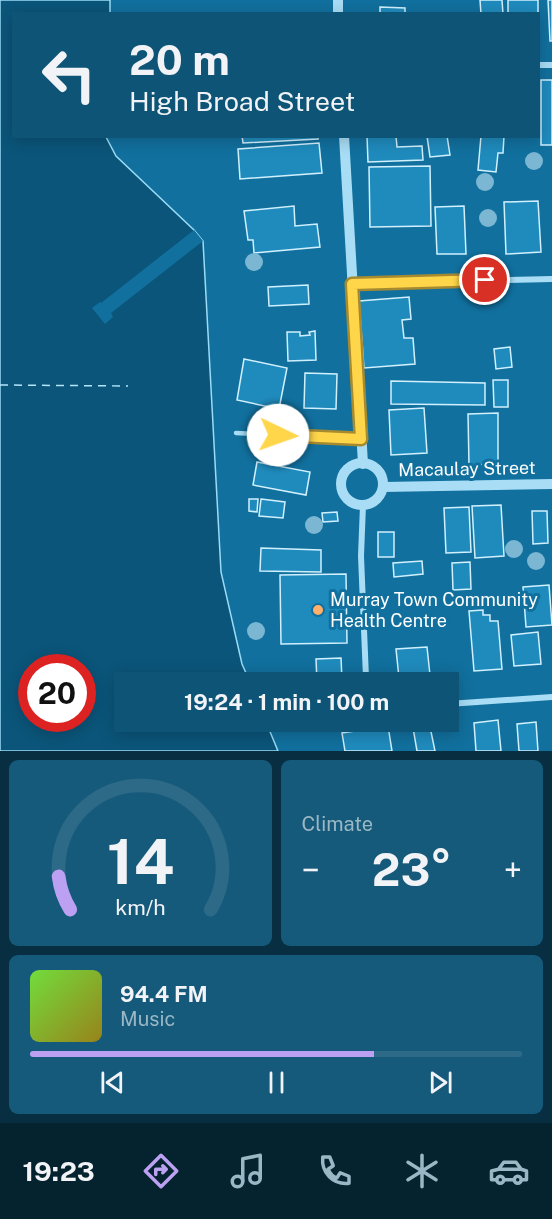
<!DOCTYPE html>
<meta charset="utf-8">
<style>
:root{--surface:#0d5476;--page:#165a7b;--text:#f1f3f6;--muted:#9ab7c5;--line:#2d6a88;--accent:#bca0f2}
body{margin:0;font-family:"Public Sans",sans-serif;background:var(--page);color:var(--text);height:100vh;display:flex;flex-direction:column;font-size:22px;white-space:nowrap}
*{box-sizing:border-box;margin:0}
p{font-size:20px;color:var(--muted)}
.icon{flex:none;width:33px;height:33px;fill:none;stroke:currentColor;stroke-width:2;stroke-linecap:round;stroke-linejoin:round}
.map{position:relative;height:751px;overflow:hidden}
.details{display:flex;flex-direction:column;gap:9px;padding:9px;background:#072e41;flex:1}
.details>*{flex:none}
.guide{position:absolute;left:12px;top:12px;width:528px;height:126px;border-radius:0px;box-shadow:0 3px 15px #0003;background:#0d5476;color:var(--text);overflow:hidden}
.speed{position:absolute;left:18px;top:654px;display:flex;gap:12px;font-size:30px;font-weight:700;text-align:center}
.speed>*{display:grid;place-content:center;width:78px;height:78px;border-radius:50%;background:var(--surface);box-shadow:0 3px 15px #0003;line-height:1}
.speed .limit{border:9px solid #d22;background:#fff;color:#111}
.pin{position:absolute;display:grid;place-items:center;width:51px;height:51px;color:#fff;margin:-26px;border:3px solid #fff;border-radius:50%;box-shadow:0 2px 6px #0007}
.me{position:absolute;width:66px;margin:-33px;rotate:93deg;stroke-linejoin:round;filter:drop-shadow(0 0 4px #0008)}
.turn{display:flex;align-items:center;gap:21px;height:126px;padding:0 18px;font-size:27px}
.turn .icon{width:78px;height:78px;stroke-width:2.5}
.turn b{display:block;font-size:42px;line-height:51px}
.big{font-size:45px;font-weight:700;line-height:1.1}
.details .widget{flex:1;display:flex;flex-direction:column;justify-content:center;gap:9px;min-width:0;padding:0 21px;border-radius:9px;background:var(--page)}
.details .dial{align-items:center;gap:0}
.dial svg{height:156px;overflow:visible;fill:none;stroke:var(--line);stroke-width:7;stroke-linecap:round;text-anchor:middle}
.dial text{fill:var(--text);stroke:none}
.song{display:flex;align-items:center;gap:18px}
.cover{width:72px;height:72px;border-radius:9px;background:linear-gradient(135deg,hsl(100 70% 55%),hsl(50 70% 35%))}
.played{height:6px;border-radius:3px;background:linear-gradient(90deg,var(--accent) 70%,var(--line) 70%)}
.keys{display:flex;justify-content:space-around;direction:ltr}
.heat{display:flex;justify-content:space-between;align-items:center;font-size:33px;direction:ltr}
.details .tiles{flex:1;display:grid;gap:9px;grid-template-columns:1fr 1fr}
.widget:last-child{grid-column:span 2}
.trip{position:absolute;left:114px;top:672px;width:345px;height:60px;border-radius:0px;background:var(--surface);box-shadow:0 3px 15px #0003;font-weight:700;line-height:60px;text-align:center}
.tabs{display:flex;height:96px;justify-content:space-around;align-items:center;background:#05222f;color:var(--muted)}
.tabs .icon{width:42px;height:42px}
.tabs .current{color:var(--accent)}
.tabs b{font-size:27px;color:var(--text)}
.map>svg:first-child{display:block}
.water{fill:#0b557a;stroke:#9adcf8;stroke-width:1.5;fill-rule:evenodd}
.pier{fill:#11709e}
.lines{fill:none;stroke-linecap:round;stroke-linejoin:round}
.ferry{stroke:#b5e5fb;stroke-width:1.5;stroke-dasharray:8 6;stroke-linecap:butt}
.building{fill:#1f8bbd;stroke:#d1f0fe;stroke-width:1.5}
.service{stroke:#a8ddf5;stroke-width:4.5}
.minor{stroke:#a8ddf5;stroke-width:6}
.tertiary{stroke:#a8ddf5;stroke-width:10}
.tree{fill:#7bb6d3}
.route-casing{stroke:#a68a30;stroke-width:15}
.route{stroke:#ffd54a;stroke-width:10}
.poi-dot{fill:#ffb16b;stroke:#11709e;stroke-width:2}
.labels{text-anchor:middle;stroke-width:6;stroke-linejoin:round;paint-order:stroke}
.street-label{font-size:18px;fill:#fff;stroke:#11709e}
.poi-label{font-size:18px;fill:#fff;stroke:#11709e;text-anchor:start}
</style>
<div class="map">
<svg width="552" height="751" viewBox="0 0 552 751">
<rect width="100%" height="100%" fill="#11709e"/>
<path class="water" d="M0 0H110V13L14 14V136L106 137 116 156 194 230 203 241 221 572 242 664 250 682H124V722H266L278 751H0ZM32 668H82V718H32Z"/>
<polygon class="pier" points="194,230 203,241 111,313 113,317 105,324 92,308 100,302 101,303"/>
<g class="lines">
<polyline class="ferry" points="0,385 128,386"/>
</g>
<g class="building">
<polygon points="480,0 502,0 503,14 481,14"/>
<rect x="508" y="0" width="30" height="14"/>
<polygon points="548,0 552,0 552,41 550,41"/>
<polygon points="380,7 405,8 405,14 380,14"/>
<rect x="541" y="80" width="11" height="65"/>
<polygon points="242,136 318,136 318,139 243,143"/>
<polygon points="367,136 396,136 397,147 422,146 423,160 368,162"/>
<polygon points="427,136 447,136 450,155 430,157"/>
<polygon points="481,136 504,136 503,153 498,153 496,172 478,170"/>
<polygon points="319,143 322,173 240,179 238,149"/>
<polygon points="430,166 431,226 370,227 369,167"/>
<polygon points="538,201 541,252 506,254 504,202"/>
<polygon points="294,206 295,226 317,224 320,247 254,253 253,240 248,240 244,211"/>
<polygon points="464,206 466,254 437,254 435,207"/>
<polygon points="308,285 309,304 269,306 268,287"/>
<polygon points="409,297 411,319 402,320 404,338 413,338 415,364 364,368 359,301"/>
<polygon points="315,331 316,360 288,361 287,332 300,332 300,336 310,335 309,332"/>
<polygon points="510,347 512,367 496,369 494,349"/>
<polygon points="244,359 287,368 279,409 237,400"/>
<polygon points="305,373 337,374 336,409 304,408"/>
<polygon points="493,380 508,380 508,407 494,407"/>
<polygon points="391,381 485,383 485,405 391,404"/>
<polygon points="424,408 427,453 391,455 389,410"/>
<polygon points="498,413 498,464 469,465 468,414"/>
<polygon points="257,462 310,472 306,495 253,485"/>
<polygon points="249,499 258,499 257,512 249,511"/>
<polygon points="261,499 285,502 283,518 259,516"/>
<polygon points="501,505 504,556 475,558 472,506"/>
<polygon points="469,507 471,552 446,553 444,508"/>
<polygon points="532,511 547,511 548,543 533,544"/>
<polygon points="337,512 338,521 323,522 322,513"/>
<rect x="378" y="532" width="16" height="25"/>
<polygon points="261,548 321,550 321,572 260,571"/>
<polygon points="422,561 423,574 394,577 393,563"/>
<polygon points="470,562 471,589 453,590 452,563"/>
<polygon points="346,574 347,643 281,644 280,575"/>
<polygon points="549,585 552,625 526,627 523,587"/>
<polygon points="483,610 483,615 490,615 490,621 498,621 502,669 474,671 469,611"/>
<polygon points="538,632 541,664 514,666 511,635"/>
<polygon points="427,647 430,675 399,678 396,649"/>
<polygon points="341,658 342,680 317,682 316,659"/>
<polygon points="498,720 501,751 476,751 474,723"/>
<polygon points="412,722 429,722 435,751 417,751"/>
<polygon points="536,722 538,751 519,751 517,724"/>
<polygon points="388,726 392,751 345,751 342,733"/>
</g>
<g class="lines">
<polyline class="service" points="236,433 361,439"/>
<g class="minor">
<polyline points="538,65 552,65"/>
<polyline points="352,284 552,279"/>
<polyline points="363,505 361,556 366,678 368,682"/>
<polyline points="448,704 552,697"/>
</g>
<g class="tertiary">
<polyline points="338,0 338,14"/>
<polyline points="344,136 363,464"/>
<circle cx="362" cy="484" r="21"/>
<polyline points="383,487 552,484"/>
</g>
</g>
<g class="tree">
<circle cx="534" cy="161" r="9"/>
<circle cx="485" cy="182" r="9"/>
<circle cx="488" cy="218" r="9"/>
<circle cx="254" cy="262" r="9"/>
<circle cx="314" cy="525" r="9"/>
<circle cx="514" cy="549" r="9"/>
<circle cx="536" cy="561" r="9"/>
<circle cx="256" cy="631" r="9"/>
</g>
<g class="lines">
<g class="route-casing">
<polyline id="route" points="278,435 361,439 352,284 485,280"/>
</g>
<use href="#route" class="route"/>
</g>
<circle class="poi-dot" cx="318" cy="610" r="6"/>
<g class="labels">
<g class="street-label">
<text transform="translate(467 469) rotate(-1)" y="6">Macaulay Street</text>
</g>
<g class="poi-label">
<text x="330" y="606">Murray Town Community<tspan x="330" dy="21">Health Centre</tspan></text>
</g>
</g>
</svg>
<div class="speed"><div class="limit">20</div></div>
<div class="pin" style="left:485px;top:280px;background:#d93025"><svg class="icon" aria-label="arrive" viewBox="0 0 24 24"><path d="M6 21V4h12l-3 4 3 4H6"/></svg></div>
<svg class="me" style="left:278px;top:435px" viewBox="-20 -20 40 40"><circle r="19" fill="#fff"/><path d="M0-13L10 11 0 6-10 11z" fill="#ffd54a"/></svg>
<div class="trip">19:24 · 1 min · 100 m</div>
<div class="guide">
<div class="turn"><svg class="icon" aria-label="left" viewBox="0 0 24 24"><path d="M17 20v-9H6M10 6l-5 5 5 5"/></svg><div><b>20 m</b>High Broad Street</div></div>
</div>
</div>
<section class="details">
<div class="tiles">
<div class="widget dial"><svg viewBox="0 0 100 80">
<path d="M14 69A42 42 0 1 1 86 69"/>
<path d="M14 69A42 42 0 0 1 8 52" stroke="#bca0f2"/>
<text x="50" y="56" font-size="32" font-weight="700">14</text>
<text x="50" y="72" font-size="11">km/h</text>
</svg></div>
<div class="widget"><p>Climate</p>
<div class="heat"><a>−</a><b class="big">23°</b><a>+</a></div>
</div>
<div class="widget">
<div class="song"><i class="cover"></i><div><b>94.4 FM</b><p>Music</p></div></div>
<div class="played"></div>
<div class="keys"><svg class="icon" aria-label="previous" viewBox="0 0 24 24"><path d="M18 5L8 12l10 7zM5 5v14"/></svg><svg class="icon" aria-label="pause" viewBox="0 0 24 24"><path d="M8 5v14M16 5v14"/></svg><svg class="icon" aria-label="next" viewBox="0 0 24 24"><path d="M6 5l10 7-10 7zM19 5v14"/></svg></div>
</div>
</div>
</section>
<nav class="tabs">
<b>19:23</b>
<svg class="icon current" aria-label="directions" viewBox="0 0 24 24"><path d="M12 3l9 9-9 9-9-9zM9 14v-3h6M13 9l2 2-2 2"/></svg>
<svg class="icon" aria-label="music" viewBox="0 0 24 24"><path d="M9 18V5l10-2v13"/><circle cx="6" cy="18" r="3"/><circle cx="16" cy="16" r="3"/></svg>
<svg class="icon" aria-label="phone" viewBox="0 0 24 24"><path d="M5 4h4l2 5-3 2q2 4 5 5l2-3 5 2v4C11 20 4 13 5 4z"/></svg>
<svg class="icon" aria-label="climate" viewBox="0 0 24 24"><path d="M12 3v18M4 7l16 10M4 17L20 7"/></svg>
<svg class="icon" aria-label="car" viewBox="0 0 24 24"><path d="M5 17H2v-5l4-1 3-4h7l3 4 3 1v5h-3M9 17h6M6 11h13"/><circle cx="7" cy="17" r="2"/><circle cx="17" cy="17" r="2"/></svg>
</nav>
